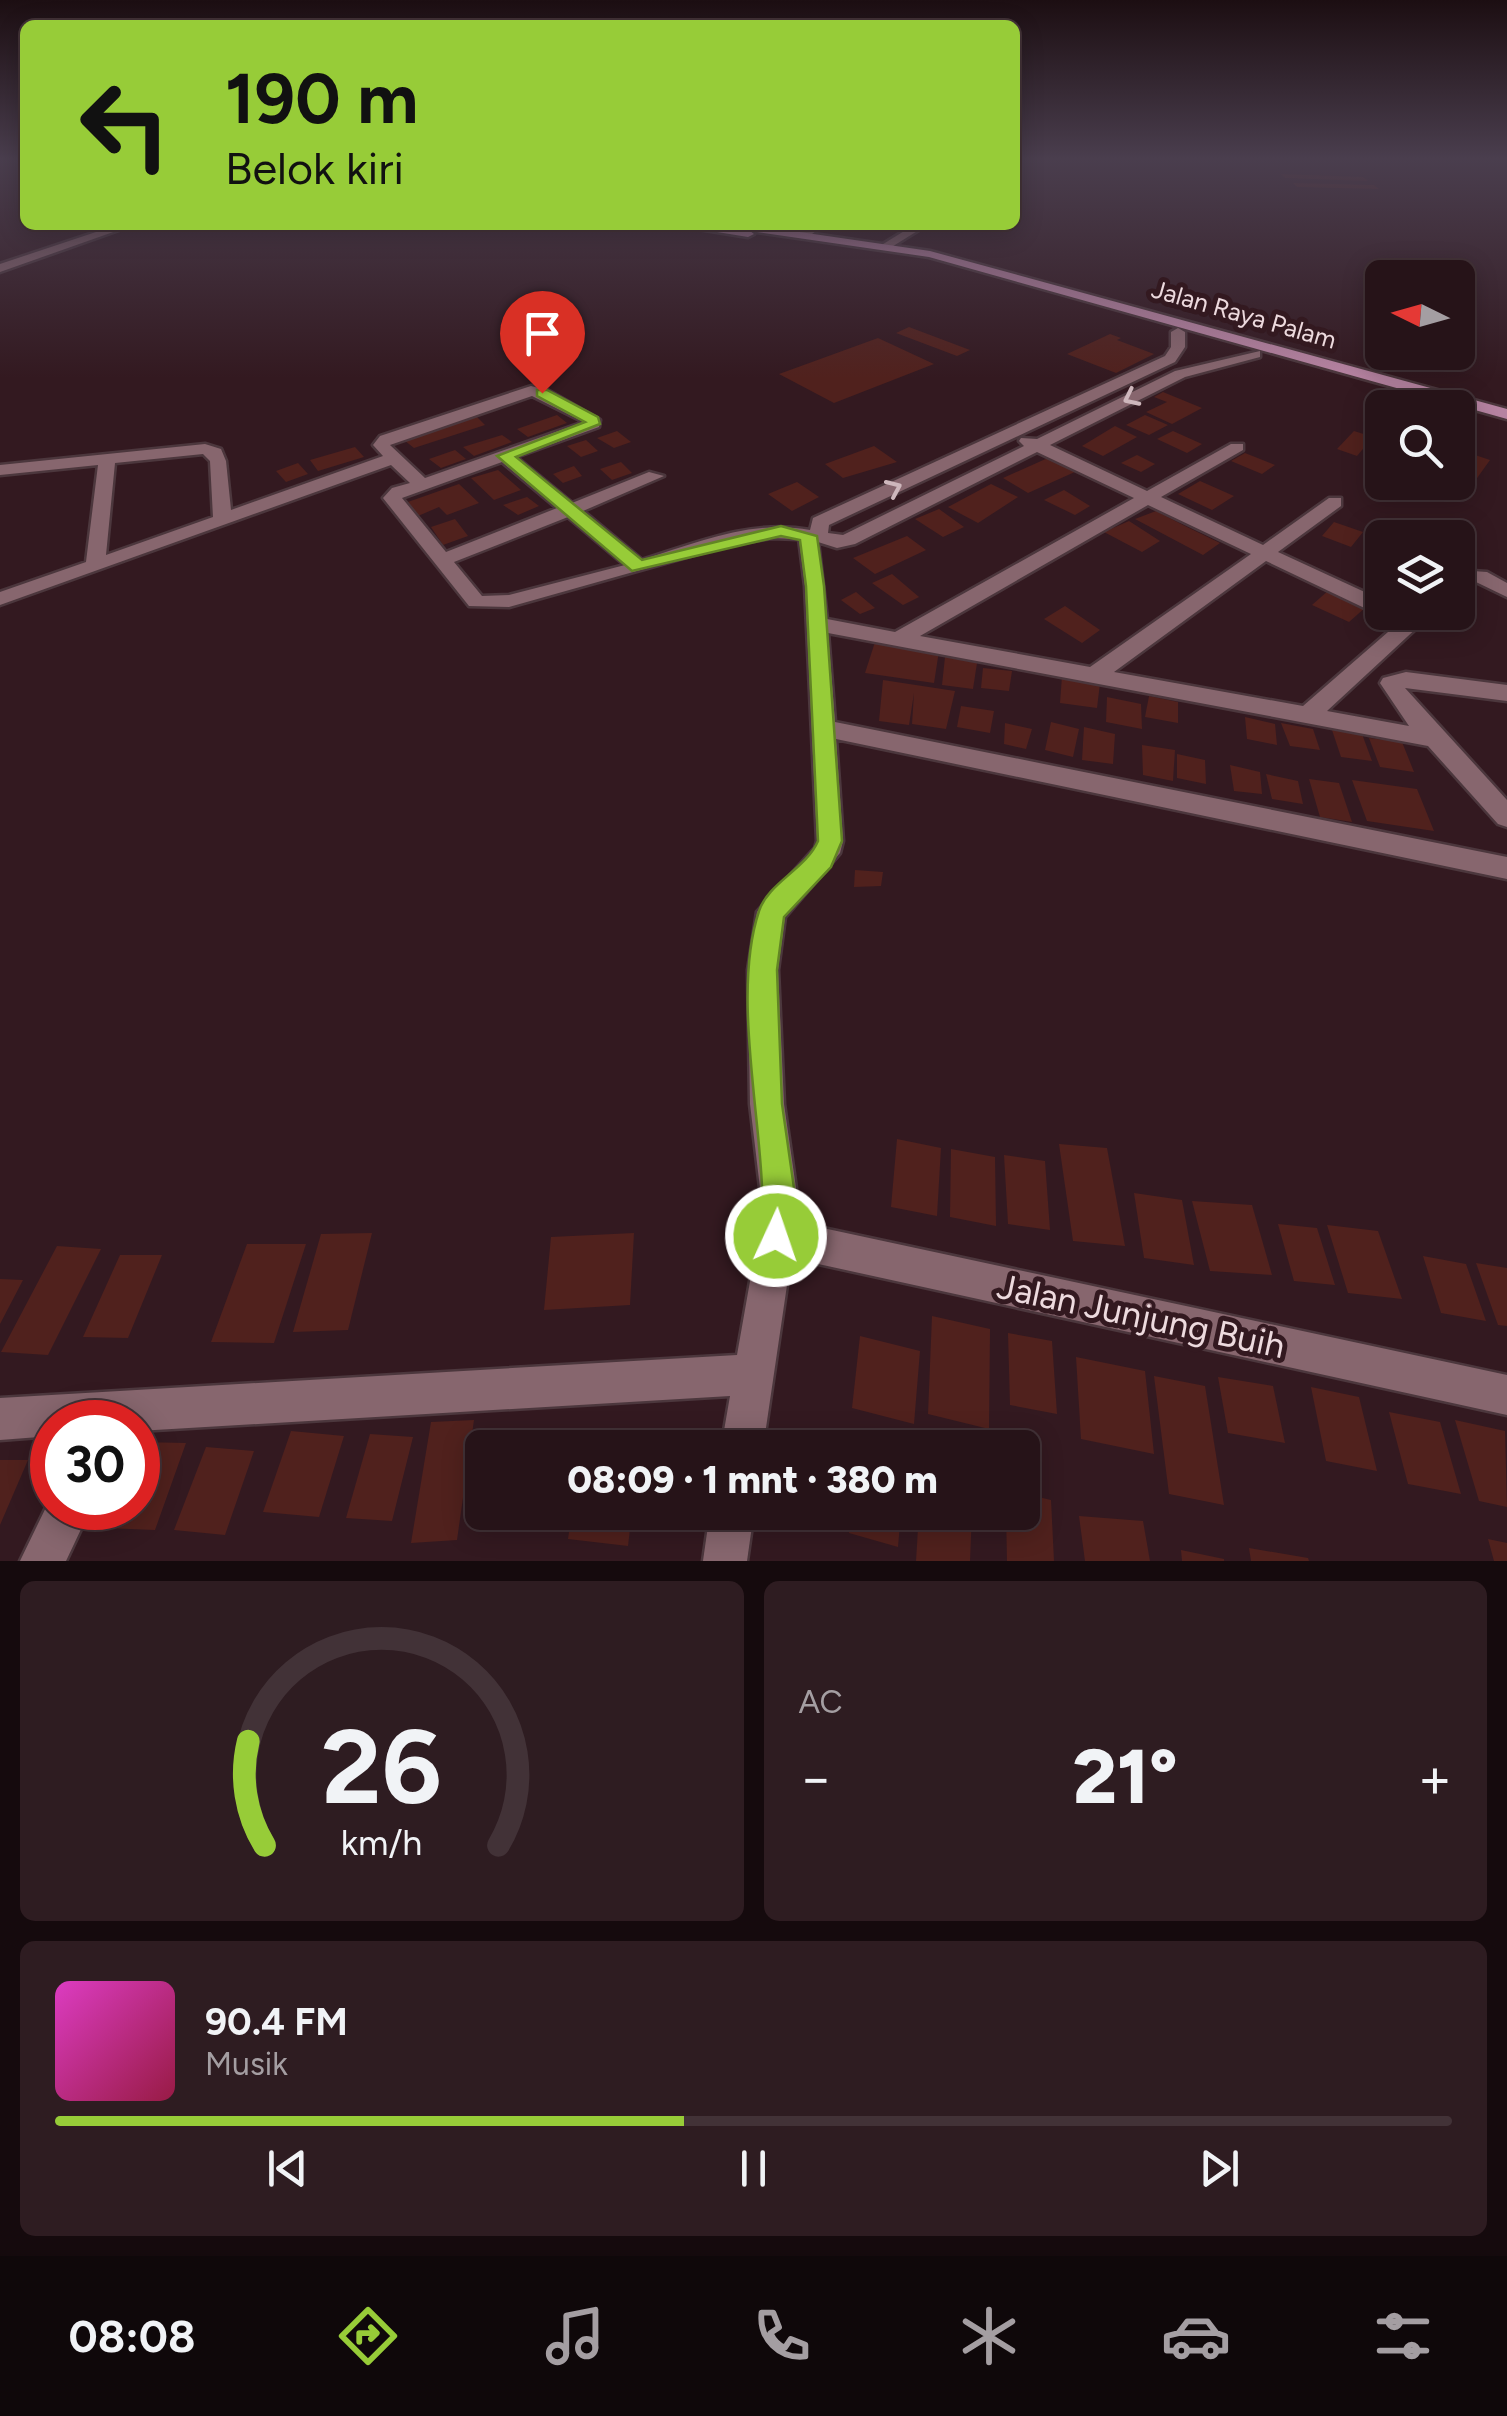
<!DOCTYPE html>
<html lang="id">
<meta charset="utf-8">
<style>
:root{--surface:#261318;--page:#2e1c21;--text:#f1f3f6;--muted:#a49ea2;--line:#423237;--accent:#97cc38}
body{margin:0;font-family:Figtree,sans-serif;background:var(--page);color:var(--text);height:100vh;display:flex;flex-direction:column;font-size:38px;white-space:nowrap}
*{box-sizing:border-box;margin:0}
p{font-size:32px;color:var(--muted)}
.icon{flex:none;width:55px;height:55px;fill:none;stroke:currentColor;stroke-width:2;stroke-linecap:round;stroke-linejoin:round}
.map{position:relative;height:1561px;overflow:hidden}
.sheet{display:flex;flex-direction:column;gap:20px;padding:20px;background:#150a0d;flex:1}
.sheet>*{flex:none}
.guide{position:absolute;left:20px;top:20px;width:1000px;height:210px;border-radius:15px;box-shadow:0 5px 25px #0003,0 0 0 2px var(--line);background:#97cc38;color:#111;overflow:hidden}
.needle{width:65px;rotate:275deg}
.tools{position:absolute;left:1365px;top:260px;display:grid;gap:20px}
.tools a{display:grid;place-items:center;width:110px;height:110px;border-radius:15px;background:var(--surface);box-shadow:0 5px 25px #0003,0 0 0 2px var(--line);font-size:50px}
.speed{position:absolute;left:30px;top:1400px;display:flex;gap:20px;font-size:50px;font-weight:700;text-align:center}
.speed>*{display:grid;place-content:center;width:130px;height:130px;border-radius:50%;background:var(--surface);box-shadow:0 5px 25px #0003,0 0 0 2px var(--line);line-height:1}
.speed .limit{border:15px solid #d22;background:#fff;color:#111}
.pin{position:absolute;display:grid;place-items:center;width:85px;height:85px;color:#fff;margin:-102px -42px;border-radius:50% 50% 50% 0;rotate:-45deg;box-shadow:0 0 10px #0007}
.pin .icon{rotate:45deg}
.me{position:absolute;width:110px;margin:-55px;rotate:3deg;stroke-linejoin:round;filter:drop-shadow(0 0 8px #0008)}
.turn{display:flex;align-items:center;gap:35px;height:210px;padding:0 40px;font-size:45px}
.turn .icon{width:130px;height:130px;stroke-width:2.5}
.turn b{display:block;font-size:70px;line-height:85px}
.big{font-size:75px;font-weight:800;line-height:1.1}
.sheet .card{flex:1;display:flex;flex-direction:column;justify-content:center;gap:15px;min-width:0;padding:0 35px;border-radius:15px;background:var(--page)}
.sheet .dial{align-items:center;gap:0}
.dial svg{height:260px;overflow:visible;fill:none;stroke:var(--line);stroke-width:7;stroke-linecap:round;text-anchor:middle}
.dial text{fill:var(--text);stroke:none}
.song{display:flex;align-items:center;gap:30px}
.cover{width:120px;height:120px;border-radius:15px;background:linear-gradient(135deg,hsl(310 70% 55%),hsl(340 70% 35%))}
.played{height:10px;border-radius:5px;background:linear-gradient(90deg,var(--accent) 45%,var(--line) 45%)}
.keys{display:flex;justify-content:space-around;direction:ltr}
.heat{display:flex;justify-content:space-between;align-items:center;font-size:55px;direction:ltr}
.sheet .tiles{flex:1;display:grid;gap:20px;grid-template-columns:1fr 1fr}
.card:last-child{grid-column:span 2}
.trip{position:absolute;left:465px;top:1430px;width:575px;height:100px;border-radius:15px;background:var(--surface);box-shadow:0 5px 25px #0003,0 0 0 2px var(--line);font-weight:800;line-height:100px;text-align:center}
.dock{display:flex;height:160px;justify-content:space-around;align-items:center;background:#0f080a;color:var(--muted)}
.dock .icon{width:70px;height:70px}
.dock .current{color:var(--accent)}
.dock b{font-size:45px;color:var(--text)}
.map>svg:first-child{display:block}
.building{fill:#50211d}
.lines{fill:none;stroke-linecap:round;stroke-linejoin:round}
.street-casing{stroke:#4c373d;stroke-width:5}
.primary-casing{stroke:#4c373d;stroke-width:5}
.street{fill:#87666e;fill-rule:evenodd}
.primary{fill:#b683a1;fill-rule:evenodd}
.oneway{stroke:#ceb7bc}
.route{fill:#97cc38;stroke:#628524;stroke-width:2.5}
.labels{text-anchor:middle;stroke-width:10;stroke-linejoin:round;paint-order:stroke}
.far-street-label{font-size:25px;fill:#eddade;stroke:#331920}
.near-street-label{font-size:35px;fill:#eddade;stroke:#331920}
</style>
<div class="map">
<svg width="1507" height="1561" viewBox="0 0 1507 1561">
<rect width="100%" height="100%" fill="#331920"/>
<g class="building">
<polygon points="1281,174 1363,177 1368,181 1285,178"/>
<polygon points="1293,183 1374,185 1379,189 1297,187"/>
<polygon points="909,327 970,350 957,356 896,333"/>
<polygon points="1110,334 1121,338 1117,340 1154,354 1116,373 1067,354"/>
<polygon points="878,338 934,364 834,403 779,374"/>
<polygon points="1163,392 1202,408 1172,424 1146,412 1167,402 1154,397"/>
<polygon points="557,415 567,423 528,437 517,429"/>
<polygon points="1145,415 1168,425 1149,435 1126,425"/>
<polygon points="477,417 485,425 414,448 404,440"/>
<polygon points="1115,426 1137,437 1103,456 1082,446"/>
<polygon points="617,431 631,442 614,448 597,438"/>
<polygon points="1173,431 1202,444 1187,453 1157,439"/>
<polygon points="1354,431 1373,437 1357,456 1337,449"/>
<polygon points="502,435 512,442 474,456 463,447"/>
<polygon points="586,440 598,451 581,457 567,446"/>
<polygon points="874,446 897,462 843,478 825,464"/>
<polygon points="355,447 364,457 318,471 310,460"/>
<polygon points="455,450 466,459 441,468 429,459"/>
<polygon points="1466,452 1490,460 1475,481 1458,475 1458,463"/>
<polygon points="1245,453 1275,465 1262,474 1231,461"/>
<polygon points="1137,455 1155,464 1141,472 1121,463"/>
<polygon points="1050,457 1077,471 1028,493 1003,478"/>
<polygon points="621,462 632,473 612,480 600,469"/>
<polygon points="298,463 308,474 286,482 276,471"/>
<polygon points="574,466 582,476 563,483 553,474"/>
<polygon points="498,470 521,490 494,500 471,478"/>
<polygon points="1200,481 1234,496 1212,510 1178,494"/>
<polygon points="797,482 819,497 792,511 768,494"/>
<polygon points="459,484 479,503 447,515 439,507 418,516 405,503"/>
<polygon points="991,484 1018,497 978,523 948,507"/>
<polygon points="1064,490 1090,506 1075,515 1044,500"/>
<polygon points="527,497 539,506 518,515 503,505"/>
<polygon points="939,509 964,527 943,537 915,519"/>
<polygon points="1156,511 1183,525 1220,543 1203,555 1135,519"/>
<polygon points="455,519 468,536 443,545 431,527"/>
<polygon points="1129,521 1160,541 1142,552 1104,532"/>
<polygon points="1334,522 1363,532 1351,547 1322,536"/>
<polygon points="907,536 926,550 875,574 853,558"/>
<polygon points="892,574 919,597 903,605 872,583"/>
<polygon points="1329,590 1366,607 1349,622 1312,605"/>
<polygon points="856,592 875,608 860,614 841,600"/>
<polygon points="1065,606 1100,630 1082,643 1044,619"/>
<polygon points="875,642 939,651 934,683 865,673"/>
<polygon points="945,657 977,663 973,689 942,685"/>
<polygon points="983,668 1012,671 1009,691 981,688"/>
<polygon points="1062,676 1100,683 1097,708 1060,703"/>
<polygon points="883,680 955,691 946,729 912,724 914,693 909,725 879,721"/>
<polygon points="1149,696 1178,702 1178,723 1145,717"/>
<polygon points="1107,697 1141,704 1142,729 1106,722"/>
<polygon points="961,706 994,711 990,733 957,727"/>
<polygon points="1245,717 1275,724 1277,745 1247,739"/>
<polygon points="1051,722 1079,729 1073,757 1045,750"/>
<polygon points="1005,723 1032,729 1026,749 1004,744"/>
<polygon points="1281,723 1313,729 1320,750 1290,746"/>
<polygon points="1084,727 1115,734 1113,764 1082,760"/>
<polygon points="1332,730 1362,734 1372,761 1341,757"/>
<polygon points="1369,738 1402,742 1414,772 1380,767"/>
<polygon points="1142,745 1175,750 1173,781 1143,775"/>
<polygon points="1177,754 1205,760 1206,784 1177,778"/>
<polygon points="1230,765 1260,772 1262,794 1234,791"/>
<polygon points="1266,774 1298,781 1303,804 1272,799"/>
<polygon points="1309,779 1339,783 1352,822 1320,817"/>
<polygon points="1352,780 1417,789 1434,831 1367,821"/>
<polygon points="855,870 883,872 881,886 854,887"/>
<polygon points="897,1139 941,1148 937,1216 891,1207"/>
<polygon points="1059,1144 1107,1148 1125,1246 1073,1241"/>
<polygon points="951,1149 995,1157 996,1226 950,1217"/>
<polygon points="1004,1155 1045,1161 1050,1230 1008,1224"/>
<polygon points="1134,1193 1182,1200 1194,1265 1144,1258"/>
<polygon points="1192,1201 1252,1205 1272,1275 1210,1271"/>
<polygon points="1278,1224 1317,1228 1335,1285 1294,1281"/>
<polygon points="1327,1225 1378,1231 1402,1299 1348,1293"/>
<polygon points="372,1233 348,1330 293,1332 321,1234"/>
<polygon points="634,1233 630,1305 544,1310 551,1237"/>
<polygon points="247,1244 306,1244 274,1343 211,1342"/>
<polygon points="57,1246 101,1249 48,1355 1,1352"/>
<polygon points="120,1255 162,1255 128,1338 83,1337"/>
<polygon points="1423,1256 1466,1264 1486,1321 1441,1313"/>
<polygon points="1476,1263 1507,1268 1507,1326 1498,1325"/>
<polygon points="0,1279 23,1280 0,1324"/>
<polygon points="932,1316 990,1329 989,1429 928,1414"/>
<polygon points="1008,1333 1052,1341 1057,1414 1010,1405"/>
<polygon points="860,1336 920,1351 914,1424 852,1408"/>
<polygon points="1076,1357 1145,1371 1154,1454 1081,1439"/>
<polygon points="1154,1376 1205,1386 1224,1505 1169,1494"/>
<polygon points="1218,1377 1273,1386 1285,1443 1228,1433"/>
<polygon points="1311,1387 1359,1397 1377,1471 1326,1461"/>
<polygon points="1389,1412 1440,1422 1461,1494 1408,1484"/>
<polygon points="474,1420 457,1540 411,1543 431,1422"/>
<polygon points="1455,1420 1505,1431 1507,1507 1479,1501"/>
<polygon points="291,1431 344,1436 319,1517 263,1512"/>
<polygon points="859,1431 905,1443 905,1448 857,1448"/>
<polygon points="370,1434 413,1437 392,1521 346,1518"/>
<polygon points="506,1434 545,1439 543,1448 503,1448"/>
<polygon points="139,1442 186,1443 155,1530 105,1528 113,1508 138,1508"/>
<polygon points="206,1447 254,1451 225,1535 174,1530"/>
<polygon points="0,1460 28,1460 0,1525"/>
<polygon points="1022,1493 1051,1500 1054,1561 1007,1561 1006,1512 1022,1512"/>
<polygon points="572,1512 632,1512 628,1546 568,1539"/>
<polygon points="851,1512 901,1512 898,1547 849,1533"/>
<polygon points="919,1512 972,1512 970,1561 916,1561"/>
<polygon points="1079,1516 1143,1521 1150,1561 1085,1561"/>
<polygon points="1488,1539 1507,1543 1507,1561 1494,1561"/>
<polygon points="1249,1548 1308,1558 1309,1561 1251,1561"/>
<polygon points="1181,1550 1224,1559 1224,1561 1182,1561"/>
</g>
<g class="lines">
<g class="street-casing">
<g id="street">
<polygon points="117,225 133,225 0,272 0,264"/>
<polygon points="812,225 824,225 808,237 800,237 800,233"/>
<polygon points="914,225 927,225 890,248 880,246"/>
<path d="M1178 328 1185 332V347L1175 362 829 525 828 533 843 535 1024 446 1019 441 1021 438 1037 439 1175 371 1260 351V357L1185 377 1050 445 1147 491 1231 444H1243V450L1161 497 1263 545 1329 498H1341V506L1278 552 1382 600V612H1389L1375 613 1266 561 1114 672 1303 706 1411 612H1434L1327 711 1409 726 1380 683 1383 678 1406 672 1507 685V701L1405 688 1507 800V827L1498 824 1428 746 828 633 835 722 1507 857V879L836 739 843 841 840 853 785 917 778 970 784 1104 796 1188 795 1222 1507 1375V1415L791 1258 763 1448H721L730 1396 138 1431V1422H52V1436L0 1440V1398L737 1355 758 1236 760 1188 750 1104 748 970 757 912 815 848 817 841 805 586 799 539 771 538 729 545 509 607 469 606 383 498 392 488 410 483 391 465 0 605V592L86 562 98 465 0 475V465L205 444 221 449 226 461 231 510 383 456 373 445 380 436 531 386 547 390 600 420 599 427 516 457 572 503 649 472 664 476 583 511 642 560C696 543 752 519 810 530L813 518 1165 356 1171 347V332ZM532 396 584 422 425 478 390 445ZM1037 452 1134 498 895 632 827 619 818 542 837 548 855 544ZM203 454 210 461 213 517 106 555 115 463ZM502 462 557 508 446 552 402 498ZM1148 505 1251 554 1090 667 920 636ZM568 517 625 565 509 595 482 596 454 562Z"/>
<polygon points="1458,570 1487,572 1507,583 1507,597 1476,582 1458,582"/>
<polygon points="52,1495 52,1508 91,1508 66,1561 20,1561"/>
<polygon points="710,1512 754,1512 747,1561 703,1561"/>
</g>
</g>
<g class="primary-casing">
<polygon id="primary" points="674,225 738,229 725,225 752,225 930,251 1507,409 1507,419 929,257 750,231 754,234 748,237"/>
</g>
<use href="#street" class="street"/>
<use href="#primary" class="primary"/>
</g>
<defs><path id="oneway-chevron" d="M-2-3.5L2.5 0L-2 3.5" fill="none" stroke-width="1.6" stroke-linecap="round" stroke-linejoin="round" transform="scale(2.5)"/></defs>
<g class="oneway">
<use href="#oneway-chevron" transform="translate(1131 398) rotate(154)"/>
<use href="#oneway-chevron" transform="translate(894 488) rotate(-24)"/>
</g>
<linearGradient id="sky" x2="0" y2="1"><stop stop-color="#1c0e12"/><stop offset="0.42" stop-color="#4a3e4e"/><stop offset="1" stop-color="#4a3e4e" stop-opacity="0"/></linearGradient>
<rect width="1507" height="378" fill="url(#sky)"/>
<path class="route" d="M537 390H547L598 417 600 424 516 457 642 560 781 526 817 536 824 586 842 841 831 867 784 917 777 970 782 1104 794 1188 792 1236 787 1248 776 1253 764 1248C756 1228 763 1208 762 1187 759 1107 733 989 759 911 768 883 806 869 818 841L806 586 800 540 781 536 632 571 497 456 585 422 537 396Z"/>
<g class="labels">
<g class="far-street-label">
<text transform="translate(1244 314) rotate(16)" y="9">Jalan Raya Palam</text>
</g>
<g class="near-street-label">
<text transform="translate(1141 1316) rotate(12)" y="12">Jalan Junjung Buih</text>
</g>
</g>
</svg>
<div class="tools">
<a><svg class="needle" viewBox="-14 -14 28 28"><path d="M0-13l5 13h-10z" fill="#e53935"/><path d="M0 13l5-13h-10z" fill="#a49ea2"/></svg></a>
<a><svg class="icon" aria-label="search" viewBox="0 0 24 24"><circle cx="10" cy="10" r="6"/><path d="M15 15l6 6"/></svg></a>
<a><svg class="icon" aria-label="layers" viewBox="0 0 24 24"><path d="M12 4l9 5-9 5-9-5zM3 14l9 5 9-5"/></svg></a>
</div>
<div class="speed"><div class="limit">30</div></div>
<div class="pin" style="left:542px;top:393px;background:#d93025"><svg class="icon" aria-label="arrive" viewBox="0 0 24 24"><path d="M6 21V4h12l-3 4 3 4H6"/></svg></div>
<svg class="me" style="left:776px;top:1236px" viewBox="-20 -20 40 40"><circle r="17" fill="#97cc38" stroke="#fff" stroke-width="3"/><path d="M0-11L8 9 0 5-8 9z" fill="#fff"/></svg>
<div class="trip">08:09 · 1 mnt · 380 m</div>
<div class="guide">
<div class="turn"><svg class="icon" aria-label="left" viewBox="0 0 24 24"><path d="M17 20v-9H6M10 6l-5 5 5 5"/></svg><div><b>190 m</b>Belok kiri</div></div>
</div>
</div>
<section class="sheet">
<div class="tiles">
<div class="card dial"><svg viewBox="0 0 100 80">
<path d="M14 69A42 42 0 1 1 86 69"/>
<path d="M14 69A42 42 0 0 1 9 37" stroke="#97cc38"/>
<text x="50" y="56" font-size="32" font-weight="700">26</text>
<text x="50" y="72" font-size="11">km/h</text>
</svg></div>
<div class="card"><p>AC</p>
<div class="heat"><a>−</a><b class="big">21°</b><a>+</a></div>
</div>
<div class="card">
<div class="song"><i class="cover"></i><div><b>90.4 FM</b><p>Musik</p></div></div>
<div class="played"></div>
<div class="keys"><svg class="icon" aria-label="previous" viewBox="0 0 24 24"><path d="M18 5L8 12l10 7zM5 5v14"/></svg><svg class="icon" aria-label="pause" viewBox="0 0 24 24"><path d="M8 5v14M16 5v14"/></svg><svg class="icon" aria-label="next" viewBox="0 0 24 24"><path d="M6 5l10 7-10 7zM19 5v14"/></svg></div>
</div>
</div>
</section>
<nav class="dock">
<b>08:08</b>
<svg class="icon current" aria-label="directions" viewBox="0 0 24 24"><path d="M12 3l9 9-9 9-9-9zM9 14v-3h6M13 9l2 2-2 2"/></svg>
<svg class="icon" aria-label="music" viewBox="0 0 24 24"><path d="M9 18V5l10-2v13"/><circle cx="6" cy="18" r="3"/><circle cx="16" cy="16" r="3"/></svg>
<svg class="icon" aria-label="phone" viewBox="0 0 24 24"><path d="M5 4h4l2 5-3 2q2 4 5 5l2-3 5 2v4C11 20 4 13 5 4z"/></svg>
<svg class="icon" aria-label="climate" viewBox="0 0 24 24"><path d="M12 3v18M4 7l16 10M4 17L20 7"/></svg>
<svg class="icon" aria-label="car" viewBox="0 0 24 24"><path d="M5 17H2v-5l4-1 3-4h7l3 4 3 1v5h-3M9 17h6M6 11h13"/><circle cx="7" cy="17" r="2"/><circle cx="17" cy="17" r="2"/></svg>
<svg class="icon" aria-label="filters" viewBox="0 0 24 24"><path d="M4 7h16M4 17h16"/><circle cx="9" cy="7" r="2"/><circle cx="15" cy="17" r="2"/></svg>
</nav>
